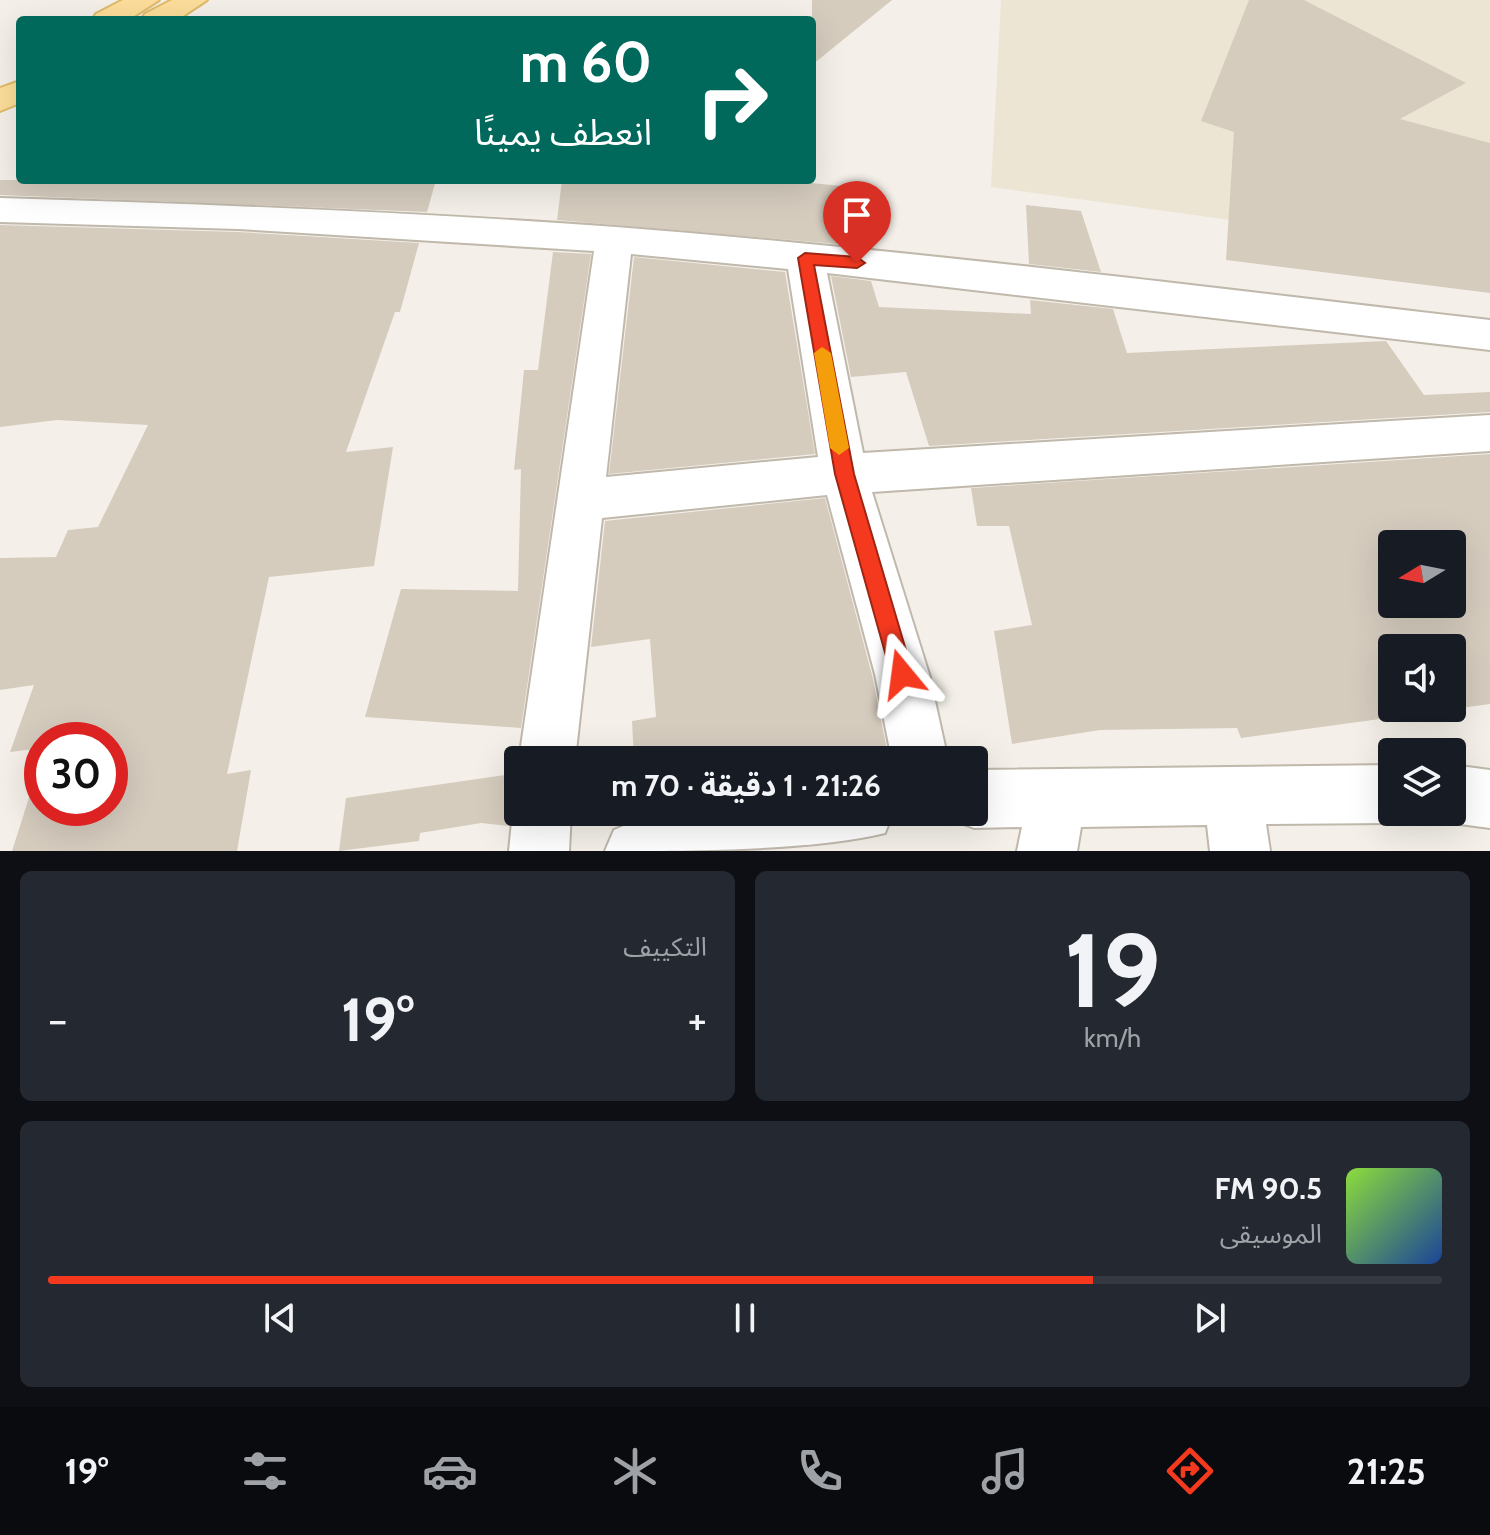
<!DOCTYPE html>
<html lang="ar">
<meta charset="utf-8">
<style>
:root{--surface:#171b24;--page:#242831;--text:#f1f3f6;--muted:#9ea1a6;--line:#363941;--accent:#f5391f}
body{margin:0;font-family:Cabin,"Noto Sans Arabic",sans-serif;background:var(--page);color:var(--text);direction:rtl;height:100vh;display:flex;flex-direction:column;font-size:30px;white-space:nowrap}
*{box-sizing:border-box;margin:0}
p{font-size:26px;color:var(--muted)}
.icon{flex:none;width:44px;height:44px;fill:none;stroke:currentColor;stroke-width:2;stroke-linecap:round;stroke-linejoin:round}
.map{position:relative;height:851px;overflow:hidden;direction:ltr}
.sheet{display:flex;flex-direction:column;gap:20px;padding:20px;background:#0d0f14;flex:1}
.sheet>*{flex:none}
.banner{position:absolute;left:16px;top:16px;width:800px;height:168px;border-radius:8px;box-shadow:0 8px 32px #0002;direction:rtl;background:#00695c;color:#fff;overflow:hidden}
.needle{width:52px;rotate:260deg}
.tools{position:absolute;left:1378px;top:530px;display:grid;gap:16px}
.tools a{display:grid;place-items:center;width:88px;height:88px;border-radius:8px;background:var(--surface);box-shadow:0 8px 32px #0002;font-size:40px}
.speed{position:absolute;left:24px;top:722px;display:flex;gap:16px;font-size:40px;font-weight:700;text-align:center}
.speed>*{display:grid;place-content:center;width:104px;height:104px;border-radius:50%;background:var(--surface);box-shadow:0 8px 32px #0002;line-height:1}
.speed .limit{border:12px solid #d22;background:#fff;color:#111}
.pin{position:absolute;display:grid;place-items:center;width:68px;height:68px;color:#fff;margin:-82px -34px;border-radius:50% 50% 50% 0;rotate:-45deg;box-shadow:0 0 8px #0007}
.pin .icon{rotate:45deg}
.me{position:absolute;width:88px;margin:-44px;rotate:344deg;stroke-linejoin:round;filter:drop-shadow(0 0 6px #0008)}
.turn{display:flex;align-items:center;gap:28px;height:168px;padding:0 32px;font-size:36px}
.turn .icon{width:104px;height:104px;stroke-width:2.5}
.turn b{display:block;font-size:56px;line-height:68px}
.big{font-size:60px;font-weight:700;line-height:1.1}
.sheet .widget{flex:1;display:flex;flex-direction:column;justify-content:center;gap:12px;min-width:0;padding:0 28px;border-radius:12px;background:var(--page)}
.sheet .dial{align-items:center;gap:0}
.dial b{font-size:104px;line-height:1}
.song{display:flex;align-items:center;gap:24px}
.cover{width:96px;height:96px;border-radius:12px;background:linear-gradient(135deg,hsl(90 70% 55%),hsl(220 70% 35%))}
.played{height:8px;border-radius:4px;background:linear-gradient(90deg,var(--accent) 75%,var(--line) 75%)}
.keys{display:flex;justify-content:space-around;direction:ltr}
.heat{display:flex;justify-content:space-between;align-items:center;font-size:44px;direction:ltr}
.sheet .tiles{flex:1;display:grid;gap:20px;grid-template-columns:1fr 1fr}
.widget:last-child{grid-column:span 2}
.trip{position:absolute;left:504px;top:746px;width:484px;height:80px;border-radius:8px;background:var(--surface);box-shadow:0 8px 32px #0002;font-weight:700;line-height:80px;text-align:center;direction:rtl}
.menu{display:flex;height:128px;justify-content:space-around;align-items:center;background:#090b0e;color:var(--muted)}
.menu .icon{width:56px;height:56px}
.menu .current{color:var(--accent)}
.menu b{font-size:36px;color:var(--text)}
.map>svg:first-child{display:block}
.education{fill:#ede5d3}
.building{fill:#d5ccbe;fill-rule:evenodd}
.lines{fill:none;stroke-linecap:round;stroke-linejoin:round}
.minor-casing{stroke:#bfb8ab;stroke-width:4}
.major-casing{stroke:#e1ba69;stroke-width:4}
.minor{fill:#fff;fill-rule:evenodd}
.major{fill:#fcdd9a;fill-rule:evenodd}
.route{fill:#f5391f;stroke:#9f2514;stroke-width:2}
.slow{fill:#f59e0b}
</style>
<div class="map">
<svg width="1490" height="851" viewBox="0 0 1490 851">
<rect width="100%" height="100%" fill="#f4f0e9"/>
<polygon class="education" points="1001,0 1490,0 1490,256 991,187"/>
<g class="building">
<polygon points="812,0 892,0 812,65"/>
<polygon points="1249,0 1304,0 1466,83 1400,119 1490,143 1490,293 1226,260 1234,132 1201,121"/>
<polygon points="0,180 436,180 427,212 0,195"/>
<polygon points="562,180 781,180 842,186 860,246 557,220"/>
<polygon points="1026,205 1081,211 1101,272 1029,264"/>
<polygon points="0,225 238,232 419,243 400,312 395,312 346,452 393,447 374,566 269,577 227,774 251,770 237,851 12,851 42,757 42,808 110,808 110,740 42,740 42,748 10,752 34,685 0,690 0,558 56,557 68,530 98,527 148,425 57,420 0,427"/>
<polygon points="553,252 591,254 521,728 365,717 401,589 518,591 521,469 514,470 524,370 538,370"/>
<polygon points="634,257 785,272 815,454 609,474"/>
<polygon points="831,276 871,281 879,307 1031,314 1030,300 1113,309 1127,353 1386,341 1424,395 1490,392 1490,412 929,446 906,372 851,377"/>
<path d="M1490 454V704L1241 738 1237 728 1100 730 1012 744 994 631 1032 625 1009 526H977L971 488ZM1392 544H1452V604H1392ZM1392 648H1452V708H1392Z"/>
<polygon points="825,498 872,675 889,760 634,760 632,721 656,717 650,639 591,647 605,521"/>
<polygon points="518,773 518,796 510,811 509,826 481,823 420,833 419,841 339,851 346,798"/>
</g>
<g class="lines">
<g class="minor-casing">
<g id="minor">
<path d="M0 198C205 204 411 212 616 227 908 250 1199 286 1490 320V350L827 273 863 453 1490 415V451L872 492 929 674 948 760H892L875 674 827 495 602 518 575 760H519L594 251 238 229 0 222ZM631 254 788 269 818 457 606 477Z"/>
<polygon points="1392,765 1392,812 1412,814 1392,823 1266,824 1270,851 1210,851 1207,825 1081,827 1077,851 1017,851 1022,827 974,828 953,820 950,812 974,812 974,770"/>
<polygon points="1452,765 1490,770 1490,828 1452,823 1432,814 1452,812"/>
<polygon points="518,799 518,812 571,812 569,851 509,851 513,812"/>
<path d="M689 812H893L885 833C811 851 687 851 605 851L614 830 635 821Z"/>
</g>
</g>
<g class="major-casing">
<g id="major">
<polygon points="123,0 159,0 128,20 92,20 96,14"/>
<polygon points="172,0 207,0 177,20 141,20 145,14"/>
<polygon points="20,81 20,103 0,111 0,88"/>
</g>
</g>
<use href="#minor" class="minor"/>
<use href="#major" class="major"/>
</g>
<polygon class="route" points="805,253 857,257 865,263 857,268 814,265 854,474 913,674 910,682 902,685 894,682 891,674 835,474 798,258"/>
<polygon class="slow" points="822,347 831,353 849,448 839,455 830,448 814,353"/>
</svg>
<div class="tools">
<a><svg class="needle" viewBox="-14 -14 28 28"><path d="M0-13l5 13h-10z" fill="#e53935"/><path d="M0 13l5-13h-10z" fill="#9ea1a6"/></svg></a>
<a><svg class="icon" aria-label="sound" viewBox="0 0 24 24"><path d="M4 9h4l5-4v14l-5-4H4zM17 9q2 3 0 6"/></svg></a>
<a><svg class="icon" aria-label="layers" viewBox="0 0 24 24"><path d="M12 4l9 5-9 5-9-5zM3 14l9 5 9-5"/></svg></a>
</div>
<div class="speed"><div class="limit">30</div></div>
<div class="pin" style="left:857px;top:263px;background:#d93025"><svg class="icon" aria-label="arrive" viewBox="0 0 24 24"><path d="M6 21V4h12l-3 4 3 4H6"/></svg></div>
<svg class="me" style="left:902px;top:674px" viewBox="-20 -20 40 40"><path d="M0-17L14 15 0 8-14 15z" fill="#f5391f" stroke="#fff" stroke-width="4"/></svg>
<div class="trip">21:26 · 1 دقيقة · 70 m</div>
<div class="banner">
<div class="turn"><svg class="icon" aria-label="right" viewBox="0 0 24 24"><path d="M7 20v-9h11M14 6l5 5-5 5"/></svg><div><b>60 m</b>انعطف يمينًا</div></div>
</div>
</div>
<section class="sheet">
<div class="tiles">
<div class="widget dial"><b>19</b><p>km/h</p></div>
<div class="widget"><p>التكييف</p>
<div class="heat"><a>−</a><b class="big">19°</b><a>+</a></div>
</div>
<div class="widget">
<div class="song"><i class="cover"></i><div><b>90.5 FM</b><p>الموسيقى</p></div></div>
<div class="played"></div>
<div class="keys"><svg class="icon" aria-label="previous" viewBox="0 0 24 24"><path d="M18 5L8 12l10 7zM5 5v14"/></svg><svg class="icon" aria-label="pause" viewBox="0 0 24 24"><path d="M8 5v14M16 5v14"/></svg><svg class="icon" aria-label="next" viewBox="0 0 24 24"><path d="M6 5l10 7-10 7zM19 5v14"/></svg></div>
</div>
</div>
</section>
<nav class="menu">
<b>21:25</b>
<svg class="icon current" aria-label="directions" viewBox="0 0 24 24"><path d="M12 3l9 9-9 9-9-9zM9 14v-3h6M13 9l2 2-2 2"/></svg>
<svg class="icon" aria-label="music" viewBox="0 0 24 24"><path d="M9 18V5l10-2v13"/><circle cx="6" cy="18" r="3"/><circle cx="16" cy="16" r="3"/></svg>
<svg class="icon" aria-label="phone" viewBox="0 0 24 24"><path d="M5 4h4l2 5-3 2q2 4 5 5l2-3 5 2v4C11 20 4 13 5 4z"/></svg>
<svg class="icon" aria-label="climate" viewBox="0 0 24 24"><path d="M12 3v18M4 7l16 10M4 17L20 7"/></svg>
<svg class="icon" aria-label="car" viewBox="0 0 24 24"><path d="M5 17H2v-5l4-1 3-4h7l3 4 3 1v5h-3M9 17h6M6 11h13"/><circle cx="7" cy="17" r="2"/><circle cx="17" cy="17" r="2"/></svg>
<svg class="icon" aria-label="filters" viewBox="0 0 24 24"><path d="M4 7h16M4 17h16"/><circle cx="9" cy="7" r="2"/><circle cx="15" cy="17" r="2"/></svg>
<b>19°</b>
</nav>
